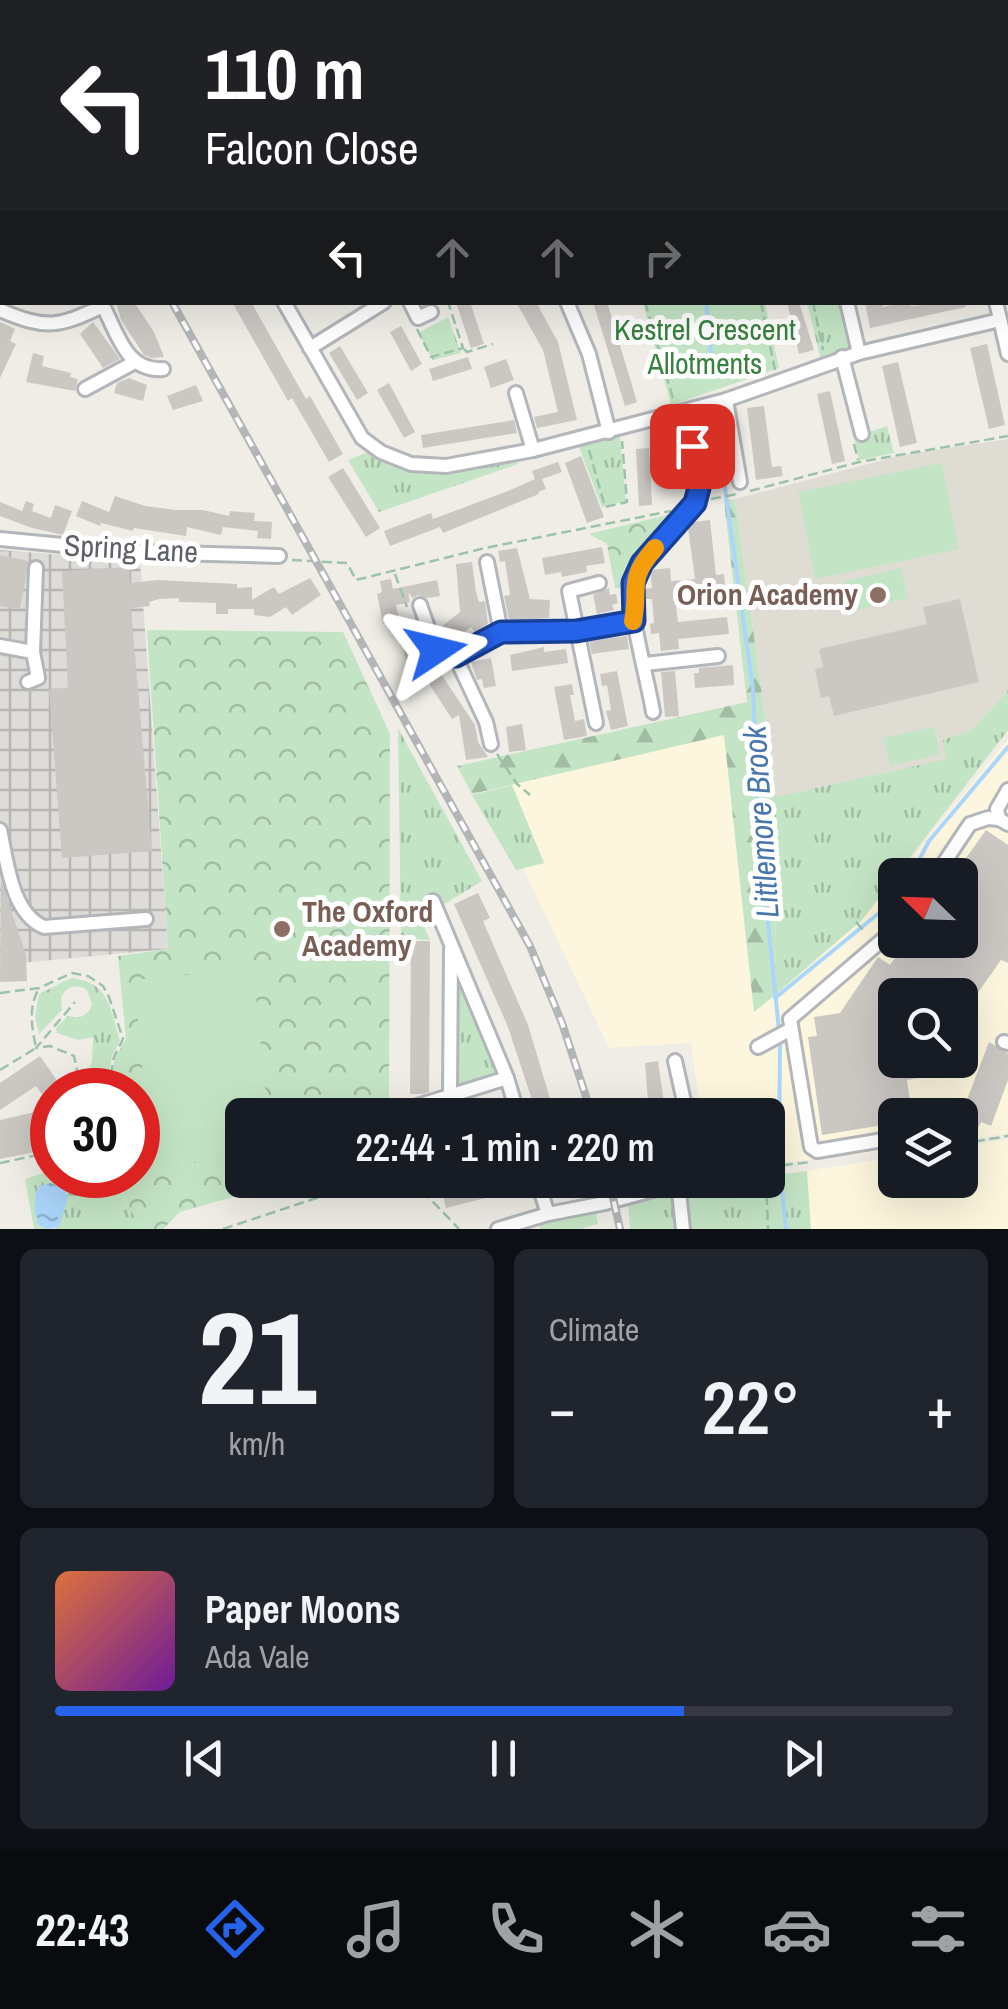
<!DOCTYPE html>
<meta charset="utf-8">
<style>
:root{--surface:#171b24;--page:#20242c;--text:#f1f3f6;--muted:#9ea1a6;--line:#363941;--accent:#2563eb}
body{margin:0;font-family:"Archivo Narrow",sans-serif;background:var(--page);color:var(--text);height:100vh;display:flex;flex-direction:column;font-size:38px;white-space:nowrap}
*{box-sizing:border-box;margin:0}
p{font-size:32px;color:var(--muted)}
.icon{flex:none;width:55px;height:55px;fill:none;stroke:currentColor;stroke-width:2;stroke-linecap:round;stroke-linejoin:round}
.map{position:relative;height:1229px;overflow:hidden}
.side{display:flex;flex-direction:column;gap:20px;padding:20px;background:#0d0f14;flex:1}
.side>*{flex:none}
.top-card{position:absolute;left:0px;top:0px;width:1010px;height:305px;box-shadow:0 10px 40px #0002;background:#202124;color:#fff;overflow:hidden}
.needle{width:65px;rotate:293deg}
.fabs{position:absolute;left:878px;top:858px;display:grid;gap:20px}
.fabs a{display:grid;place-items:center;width:100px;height:100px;border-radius:15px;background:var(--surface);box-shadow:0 10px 40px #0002;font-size:50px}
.speed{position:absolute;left:30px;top:1068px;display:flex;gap:20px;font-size:50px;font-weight:700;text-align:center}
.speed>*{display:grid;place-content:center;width:130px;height:130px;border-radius:50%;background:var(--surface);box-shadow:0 10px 40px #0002;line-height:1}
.speed .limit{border:15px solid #d22;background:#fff;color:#111}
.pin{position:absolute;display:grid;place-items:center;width:85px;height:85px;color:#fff;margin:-42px;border-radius:20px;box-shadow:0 5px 15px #0006}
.me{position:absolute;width:110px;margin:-55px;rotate:80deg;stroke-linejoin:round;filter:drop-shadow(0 0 8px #0008)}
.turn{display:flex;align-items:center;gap:35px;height:210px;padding:0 40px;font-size:45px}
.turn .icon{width:130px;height:130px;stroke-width:2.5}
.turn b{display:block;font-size:70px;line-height:85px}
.lanes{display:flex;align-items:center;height:95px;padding:0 40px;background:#0003;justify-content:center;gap:50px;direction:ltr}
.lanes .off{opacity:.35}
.big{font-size:75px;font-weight:600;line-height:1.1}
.side .card{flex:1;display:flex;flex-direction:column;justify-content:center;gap:15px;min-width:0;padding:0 35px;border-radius:15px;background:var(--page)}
.side .dial{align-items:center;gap:0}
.dial b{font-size:130px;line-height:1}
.song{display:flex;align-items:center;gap:30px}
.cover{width:120px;height:120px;border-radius:15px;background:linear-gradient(135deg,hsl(20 70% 55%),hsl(280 70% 35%))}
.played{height:10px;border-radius:5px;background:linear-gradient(90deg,var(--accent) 70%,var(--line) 70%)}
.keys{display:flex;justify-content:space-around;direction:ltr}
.heat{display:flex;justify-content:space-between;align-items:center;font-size:55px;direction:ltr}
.side .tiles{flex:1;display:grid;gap:20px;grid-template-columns:1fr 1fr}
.card:last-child{grid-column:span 2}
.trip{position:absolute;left:225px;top:1098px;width:560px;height:100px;border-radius:15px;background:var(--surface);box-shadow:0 10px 40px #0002;font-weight:600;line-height:100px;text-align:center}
.tab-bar{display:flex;height:160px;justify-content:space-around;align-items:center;background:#090b0e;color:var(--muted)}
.tab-bar .icon{width:70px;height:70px}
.tab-bar .active{color:var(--accent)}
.tab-bar b{font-size:45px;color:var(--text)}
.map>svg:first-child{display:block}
.commercial{fill:#fcf6de;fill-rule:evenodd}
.industrial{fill:url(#industrial-grid)}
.education{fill:#dfdcd4}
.grass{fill:url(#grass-tufts)}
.forest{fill:url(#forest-firs)}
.park{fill:url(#park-crowns)}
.garden{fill:#c4e5c5}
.water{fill:url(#water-ripples)}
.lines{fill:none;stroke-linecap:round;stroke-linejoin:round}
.stream{stroke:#abd5fa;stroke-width:4}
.building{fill:#cbc8c4}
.minor-casing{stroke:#b3b6ba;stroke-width:18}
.path{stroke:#9cc3a9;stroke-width:2.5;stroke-dasharray:10 5;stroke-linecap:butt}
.minor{stroke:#fff;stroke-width:12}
.rail-casing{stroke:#b4b5b6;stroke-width:8}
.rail{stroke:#fff;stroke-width:4;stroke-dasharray:11;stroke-linecap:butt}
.route-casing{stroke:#184099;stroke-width:25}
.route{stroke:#2563eb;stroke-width:18}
.slow{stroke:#f59e0b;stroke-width:18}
.education-dot{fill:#8d6e63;stroke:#fff;stroke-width:4}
.labels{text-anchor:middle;stroke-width:10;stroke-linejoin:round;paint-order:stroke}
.park-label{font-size:30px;fill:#39813f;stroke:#fff}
.street-label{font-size:30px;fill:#5e6166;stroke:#fff}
.education-label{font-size:30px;font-weight:bold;fill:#785e54;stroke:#fff;text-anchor:end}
.water-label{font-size:32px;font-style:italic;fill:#4876ad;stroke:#fff}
</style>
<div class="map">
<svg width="1008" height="1229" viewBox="0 0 1008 1229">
<defs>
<pattern id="industrial-grid" width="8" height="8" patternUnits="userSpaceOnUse" patternTransform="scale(2.5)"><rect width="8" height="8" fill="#dedcd8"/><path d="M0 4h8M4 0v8" fill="none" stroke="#b7b6b3"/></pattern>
<pattern id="grass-tufts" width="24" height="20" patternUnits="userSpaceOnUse" patternTransform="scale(2.5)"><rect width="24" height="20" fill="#c4e5c5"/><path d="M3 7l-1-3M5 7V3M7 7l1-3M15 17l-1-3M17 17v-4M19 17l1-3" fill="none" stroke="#a2bda4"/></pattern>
<pattern id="forest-firs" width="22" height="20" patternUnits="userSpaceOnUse" patternTransform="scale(2.5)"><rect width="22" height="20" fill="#c4e5c5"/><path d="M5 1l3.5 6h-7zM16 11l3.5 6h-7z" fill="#a2bda4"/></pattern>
<pattern id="park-crowns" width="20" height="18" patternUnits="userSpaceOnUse" patternTransform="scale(2.5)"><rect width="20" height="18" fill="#c4e5c5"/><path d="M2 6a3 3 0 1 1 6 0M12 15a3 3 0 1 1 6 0" fill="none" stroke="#a2bda4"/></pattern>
<pattern id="water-ripples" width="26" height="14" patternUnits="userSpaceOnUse" patternTransform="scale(2.5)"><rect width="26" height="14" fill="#abd5fa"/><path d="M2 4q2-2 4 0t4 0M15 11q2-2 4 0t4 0" fill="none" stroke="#8eb0ce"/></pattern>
</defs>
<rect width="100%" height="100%" fill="#efede6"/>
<g class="commercial">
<path d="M725 734 755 1011 862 920 895 879V940H960V875H898L1008 739V1133L960 1142V1115H895V1150L793 1162 768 1158V1115H701L691 1043 609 1048 523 868 544 863 512 785ZM895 995H960V1060H895Z"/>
<polygon points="1008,1139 1008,1229 795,1229 792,1173 895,1157 895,1180 960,1180 960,1147"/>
</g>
<polygon class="industrial" points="0,550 140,561 168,949 0,965"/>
<polygon class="education" points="1008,439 1008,690 973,729 944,740 947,759 776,797 735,499 902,455"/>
<g class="grass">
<polygon points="807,303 844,303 856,351 821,360"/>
<polygon points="448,317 461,353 433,360 418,333"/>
<polygon points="887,426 894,453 859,460 854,437"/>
<polygon points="619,427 626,501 602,507 576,439"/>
<polygon points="373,450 411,465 514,453 518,464 379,512 348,460"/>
<polygon points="1008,690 1008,730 862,920 775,995 776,797 946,759 943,740 973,729"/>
<polygon points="398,728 482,881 443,905 439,898 417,911 430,940 401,939"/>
<polygon points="512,785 544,863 516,870 472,795"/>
<path d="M71 978C110 982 110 1009 120 1041L112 1056 106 1090H82L92 1061 93 1037 78 1040 57 1033 56 1028 68 1016C80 1020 89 1015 92 1004L87 990C76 983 66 986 61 998L62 1010 39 1034 35 1017 39 994Z"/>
<polygon points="462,983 498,1072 495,1077 455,1088 454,986"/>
<polygon points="52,1170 52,1175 113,1175 141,1229 54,1229 59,1226 38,1225 48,1229 34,1229 25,1179"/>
<polygon points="807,1171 811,1229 630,1229 628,1204 703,1185 768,1180 768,1176"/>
<polygon points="595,1208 598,1224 581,1229 540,1229 538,1222 566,1216 569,1219 579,1217 580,1212"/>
</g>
<polygon class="forest" points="735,499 776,797 775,995 754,1012 724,735 472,794 457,766 747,702 724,501"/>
<g class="park">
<path d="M683 511C657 535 633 553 624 588H615L607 544 589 534Z"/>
<polygon points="147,630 343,632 390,734 389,1115 242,1115 242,1180 293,1180 180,1212 163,1229 141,1229 113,1175 138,1175 138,1090 110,1090 115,1058 126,1039 118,956 168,949"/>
</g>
<g class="garden">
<polygon points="643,303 765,303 779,368 671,405"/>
<polygon points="942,463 959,549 815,579 798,492"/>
<polygon points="901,568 908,598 852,611 845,581"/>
<polygon points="934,727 940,754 890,766 883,738"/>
<polygon points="253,968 268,1115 242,1115 242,1157 152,1166 134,980"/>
</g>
<path class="water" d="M51 1183 64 1189 68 1197 59 1227 48 1229 38 1225C35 1212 32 1198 39 1186Z"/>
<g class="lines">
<g class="stream">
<polyline points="490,0 493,2"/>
<polyline points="706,302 713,376"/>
<polyline points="715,416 753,689 759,835 779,1030"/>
<polyline points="911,875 929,841 1008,747"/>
<polyline points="775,998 895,900"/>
<polyline points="780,1039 779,1159 786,1229"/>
</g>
</g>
<g class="building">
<polygon points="116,302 134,302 154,332 164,357 152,358 144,355 121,320"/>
<polygon points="232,302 251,302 306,399 310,396 343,454 329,462 292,398 288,401"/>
<polygon points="456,302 470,302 484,344 471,348"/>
<polygon points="516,302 536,302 558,342 577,420 537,428 534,417 558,412 543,350"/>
<polygon points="593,302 607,302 637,402 625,406"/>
<polygon points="787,302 799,302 814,350 799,354"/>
<polygon points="865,302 883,302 883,307 903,302 910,302 911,306 965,302 966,307 870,328"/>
<polygon points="0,322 15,329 10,341 16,344 0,378"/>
<polygon points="93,322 120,359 103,368 80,334"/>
<polygon points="401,326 422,364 411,371 390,332"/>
<polygon points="987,344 1005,425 989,429 970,348"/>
<polygon points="340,346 368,393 357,400 329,353"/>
<polygon points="33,353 44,356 42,366 71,373 70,377 78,379 75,391 26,382"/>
<polygon points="468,357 472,369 433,381 429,369"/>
<polygon points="506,359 514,380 491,388 484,367"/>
<polygon points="898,362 917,443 900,447 882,366"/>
<polygon points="129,378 147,385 143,401 114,393 117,383"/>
<polygon points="389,383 415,432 404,438 377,390"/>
<polygon points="196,385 203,401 173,410 167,396"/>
<polygon points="830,391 845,461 832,464 817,394"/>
<polygon points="764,406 772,467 781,466 783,476 756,480 747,408"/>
<polygon points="514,420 517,433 423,448 421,435"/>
<polygon points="649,448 652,505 639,506 636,449"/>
<polygon points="581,456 604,517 587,523 565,463"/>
<polygon points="558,462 562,472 542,479 546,489 538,492 539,494 443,533 440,527 390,546 384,531 431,513 433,519 508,491 535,479 532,471"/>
<polygon points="343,468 380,528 366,537 328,477"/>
<polygon points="115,496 145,506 176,510 203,510 229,516 230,511 255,513 254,521 272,522 271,539 257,538 258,531 223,527 221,535 187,527 186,536 134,528 133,531 101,523 100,526 76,516 82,501 109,512"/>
<polygon points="26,501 34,504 32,511 51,518 55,505 72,511 63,535 32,528 0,516 0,502 22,511"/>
<polygon points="710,520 716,575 724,574 726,593 675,598 678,622 727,617 729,634 678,639 679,649 661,651 659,633 651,634 650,624 654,623 652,599 646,599 645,589 652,588 650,570 670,568 671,581 695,579 688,528 693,522"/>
<polygon points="602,547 605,563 586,566 587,572 562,577 561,572 545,575 542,558"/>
<polygon points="517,548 530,599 550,600 549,618 509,621 504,596 510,595 505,561 500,562 498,551"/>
<polygon points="0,555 29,561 20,609 0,606"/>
<polygon points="472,562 476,592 479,602 485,601 488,624 475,632 471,627 460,636 456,630 444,638 439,629 460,612 456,564"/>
<polygon points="129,567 130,583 157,580 237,584 237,588 252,587 252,600 274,587 279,594 310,578 321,595 292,615 286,607 270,617 254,615 254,609 228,609 228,614 216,614 216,603 179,602 179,598 159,599 149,602 150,606 131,608 152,851 62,858 49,689 68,688 62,571"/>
<polygon points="391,579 393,589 437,580 440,596 427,598 418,595 413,598 408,593 410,602 396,605 401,629 390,632 389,623 383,624 377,594 382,592 380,581"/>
<polygon points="609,588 610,595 616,594 618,603 612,605 614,610 597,614 593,595"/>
<polygon points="960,599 979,682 834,716 829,696 821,698 815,669 823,667 819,649 927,624 923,607"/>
<polygon points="414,626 423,656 406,660 399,630"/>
<polygon points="627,636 629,649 592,654 589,641"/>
<polygon points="544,647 544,652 566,649 568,663 512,671 510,655"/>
<polygon points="491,658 496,686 484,688 482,679 477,680 471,662"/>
<polygon points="435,665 475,725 478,742 488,757 466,760 459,715 452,719 422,673"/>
<polygon points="733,665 734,685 695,688 694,673 699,673 699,668"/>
<polygon points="617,671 628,726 611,730 606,711 611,710 607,685 602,686 600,674"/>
<polygon points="675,671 679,716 665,717 661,672"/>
<polygon points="572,684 574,695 570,695 575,721 584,719 587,736 564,740 554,687"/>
<polygon points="522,724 526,750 509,752 506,727"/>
<polygon points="986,830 1008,845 1008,963 1001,960 960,1018 960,995 895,995 895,1060 931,1060 934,1076 907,1080 912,1115 895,1115 895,1123 822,1135 808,1037 817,1036 814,1017 840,1013 878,957 890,965 908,940 960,940 960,875 954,875"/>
<polygon points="1,880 26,955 27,981 0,982"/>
<polygon points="478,893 490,918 483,921 528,1025 555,1115 537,1115 508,1027 454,904"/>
<polygon points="411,941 430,941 429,1092 423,1094 410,1094"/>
<polygon points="989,1042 1008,1053 1008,1080 991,1126 981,1122 977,1130 960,1124 960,1118"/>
<polygon points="40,1056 60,1085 44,1097 36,1086 0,1110 0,1083"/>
<polygon points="658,1061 663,1096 668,1115 649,1113 645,1063"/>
<polygon points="52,1108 52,1149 0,1159 0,1120"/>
<polygon points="493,1180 527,1180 529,1187 446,1208 442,1193"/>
</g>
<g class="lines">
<g class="minor-casing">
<g id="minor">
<polyline points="214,0 215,2"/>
<polyline points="334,0 336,2"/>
<polyline points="806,0 894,0"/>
<polyline points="927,0 928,2"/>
<polyline points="38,2 42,0"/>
<polyline points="390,2 394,0"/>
<polyline points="0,23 2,22"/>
<polyline points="0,148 2,143"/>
<polyline points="0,213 2,213"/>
<polyline points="2,241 2,235"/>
<polyline points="0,294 2,288"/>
<path d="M101 302C117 331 125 372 163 369"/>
<polyline points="284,302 362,438 381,452 411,464 446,466 533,450 726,400 859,353 1000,320"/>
<polyline points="410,302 418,318 431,312"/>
<polyline points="567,302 589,354 609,432"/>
<polyline points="847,302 859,353"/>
<polyline points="996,302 1008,354"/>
<path d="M0 310C47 330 58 327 103 306"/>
<polyline points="310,348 384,302"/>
<polyline points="842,357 862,434"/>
<polyline points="85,389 133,363"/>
<polyline points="516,393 533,450"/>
<polyline points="726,400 740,482"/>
<polyline points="0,539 136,552 279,556"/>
<polyline points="487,562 501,632"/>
<polyline points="420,605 436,650 455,656 486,722 491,744"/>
<polyline points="0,646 33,652 38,678 28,682"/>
<polyline points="33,652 36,568"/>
<polyline points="455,656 501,632 576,631 635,621"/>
<polyline points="645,664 718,656"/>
<path d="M653 712C648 680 627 609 633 582 642 542 699 524 701 480 701 460 688 433 683 413"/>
<polyline points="596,723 569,591 599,583"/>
<polyline points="1008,790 997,809 999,819 1008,824"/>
<path d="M0 830C7 861 11 913 44 927L146 919"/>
<polyline points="936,875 970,824 988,818 999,819"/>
<polyline points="433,901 507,1078 518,1115"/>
<polyline points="895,929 790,1019 811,1147 817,1151 895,1138"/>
<polyline points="1004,1042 1008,1043"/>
<polyline points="758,1047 791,1029"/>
<polyline points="675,1061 687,1115"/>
<polyline points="450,1096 451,949"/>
<polyline points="401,1111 507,1078"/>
<polyline points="537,1180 548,1214"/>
<polyline points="678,1183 683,1229"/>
<polyline points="498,1229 548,1214 605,1203 690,1180"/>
</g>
</g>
<g class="path">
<polyline points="90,0 102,0"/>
<polyline points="125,0 127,2"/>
<polyline points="448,0 449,2"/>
<polyline points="560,0 563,2"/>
<polyline points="769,0 770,2"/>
<polyline points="15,2 20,0"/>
<polyline points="2,39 2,41"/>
<polyline points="0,109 2,105"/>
<polyline points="0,115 2,117"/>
<polyline points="645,302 674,402"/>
<polyline points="761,302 775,370"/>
<polyline points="813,302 823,350"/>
<polyline points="417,329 431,357 463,348 448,302"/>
<polyline points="464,349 467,352 493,344"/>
<polyline points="854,444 858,460"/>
<polyline points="589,450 605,507 627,502 622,441"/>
<polyline points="750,491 859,462 1008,436"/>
<polyline points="711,499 737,494"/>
<polyline points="292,560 347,563 356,580 485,548 671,511"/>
<polyline points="395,574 407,607"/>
<polyline points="497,754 517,784 530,795"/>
<polyline points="856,922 863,930"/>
<polyline points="0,993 39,988 72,973 88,976 103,986 109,997 123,1039 114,1057 108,1090"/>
<path d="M0 1070 36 1048C32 1027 28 1010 38 990"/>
<polyline points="69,1090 78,1075 74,1056 50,1046 36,1048 75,1002"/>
<polyline points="960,1144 1008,1136"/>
<polyline points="878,1155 895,1153"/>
<polyline points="0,1163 52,1152"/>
<polyline points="768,1167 811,1162"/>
<polyline points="412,1180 459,1229"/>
<polyline points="766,1180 768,1229"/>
<polyline points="68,1194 78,1195 82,1175"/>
<polyline points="223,1229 371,1180"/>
</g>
<use href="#minor" class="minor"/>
<g class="rail-casing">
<g id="rail">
<polyline points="6,0 8,2"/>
<polyline points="172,302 530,946 562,1023 592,1115"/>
<polyline points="609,1180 620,1229"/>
</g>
</g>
<use href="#rail" class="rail"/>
</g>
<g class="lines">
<g class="route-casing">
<polyline id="route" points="436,650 456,656 501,632 576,631 634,621 633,583 642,563 695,503 701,480 692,446"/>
</g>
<use href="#route" class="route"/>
<path class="slow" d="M633 621C640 587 626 581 655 548"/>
</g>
<g class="education-dot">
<circle cx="878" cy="595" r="10"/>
<circle cx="282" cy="929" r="10"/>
</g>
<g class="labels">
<g class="park-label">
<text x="705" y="340">Kestrel Crescent<tspan x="705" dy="34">Allotments</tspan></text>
</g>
<g class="street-label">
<text transform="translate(131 549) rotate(3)" y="10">Spring Lane</text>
</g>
<g class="education-label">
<text x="858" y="605">Orion Academy</text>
<text x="302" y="922" text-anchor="start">The Oxford<tspan x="302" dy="34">Academy</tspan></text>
</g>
<g class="water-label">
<text transform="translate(761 822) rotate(-94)" y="11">Littlemore Brook</text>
</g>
</g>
</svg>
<div class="fabs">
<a><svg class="needle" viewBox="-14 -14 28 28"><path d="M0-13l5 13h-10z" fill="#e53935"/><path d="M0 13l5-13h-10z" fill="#9ea1a6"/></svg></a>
<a><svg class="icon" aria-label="search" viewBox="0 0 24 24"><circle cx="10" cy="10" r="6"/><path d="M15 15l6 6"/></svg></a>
<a><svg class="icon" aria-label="layers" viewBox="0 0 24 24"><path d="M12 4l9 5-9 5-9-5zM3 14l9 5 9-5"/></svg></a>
</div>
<div class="speed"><div class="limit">30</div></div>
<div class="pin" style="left:692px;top:446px;background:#d93025"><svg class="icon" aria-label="arrive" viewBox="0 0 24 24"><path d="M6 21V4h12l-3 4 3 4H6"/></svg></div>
<svg class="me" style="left:436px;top:650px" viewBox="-20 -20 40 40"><path d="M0-17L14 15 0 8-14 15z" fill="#2563eb" stroke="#fff" stroke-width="4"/></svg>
<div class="trip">22:44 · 1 min · 220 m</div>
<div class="top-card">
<div class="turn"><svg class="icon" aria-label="left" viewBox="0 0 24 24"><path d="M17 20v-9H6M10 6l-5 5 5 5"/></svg><div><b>110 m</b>Falcon Close</div></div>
<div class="lanes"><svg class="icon" aria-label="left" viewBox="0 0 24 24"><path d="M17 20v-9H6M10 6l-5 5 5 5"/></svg><svg class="icon off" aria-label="ahead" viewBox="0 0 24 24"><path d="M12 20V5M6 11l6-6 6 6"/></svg><svg class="icon off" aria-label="ahead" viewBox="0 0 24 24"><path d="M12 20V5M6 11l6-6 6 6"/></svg><svg class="icon off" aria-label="right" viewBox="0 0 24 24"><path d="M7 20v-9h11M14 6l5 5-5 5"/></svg></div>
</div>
</div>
<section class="side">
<div class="tiles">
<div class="card dial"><b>21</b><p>km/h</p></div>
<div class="card"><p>Climate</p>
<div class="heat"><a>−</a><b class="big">22°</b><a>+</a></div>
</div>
<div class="card">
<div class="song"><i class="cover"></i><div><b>Paper Moons</b><p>Ada Vale</p></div></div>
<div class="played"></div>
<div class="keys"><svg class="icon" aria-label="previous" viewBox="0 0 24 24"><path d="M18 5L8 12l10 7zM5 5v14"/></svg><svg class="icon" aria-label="pause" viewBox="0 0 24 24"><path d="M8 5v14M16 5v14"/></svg><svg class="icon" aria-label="next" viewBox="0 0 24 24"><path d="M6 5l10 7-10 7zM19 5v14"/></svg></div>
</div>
</div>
</section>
<nav class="tab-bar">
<b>22:43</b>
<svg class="icon active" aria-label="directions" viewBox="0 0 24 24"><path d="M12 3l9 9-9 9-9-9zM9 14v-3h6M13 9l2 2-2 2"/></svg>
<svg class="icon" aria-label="music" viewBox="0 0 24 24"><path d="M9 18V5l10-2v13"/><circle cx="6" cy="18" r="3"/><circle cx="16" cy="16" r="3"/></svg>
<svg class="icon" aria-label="phone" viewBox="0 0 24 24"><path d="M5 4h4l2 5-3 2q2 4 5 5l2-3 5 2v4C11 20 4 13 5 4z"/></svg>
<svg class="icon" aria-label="climate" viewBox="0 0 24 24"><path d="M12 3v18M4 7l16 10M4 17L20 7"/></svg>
<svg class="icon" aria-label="car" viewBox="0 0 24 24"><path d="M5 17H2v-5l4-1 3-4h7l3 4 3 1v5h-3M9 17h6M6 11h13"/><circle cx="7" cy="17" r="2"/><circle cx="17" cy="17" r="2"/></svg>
<svg class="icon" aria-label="filters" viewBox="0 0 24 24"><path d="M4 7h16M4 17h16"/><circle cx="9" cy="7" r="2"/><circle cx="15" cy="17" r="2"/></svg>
</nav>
